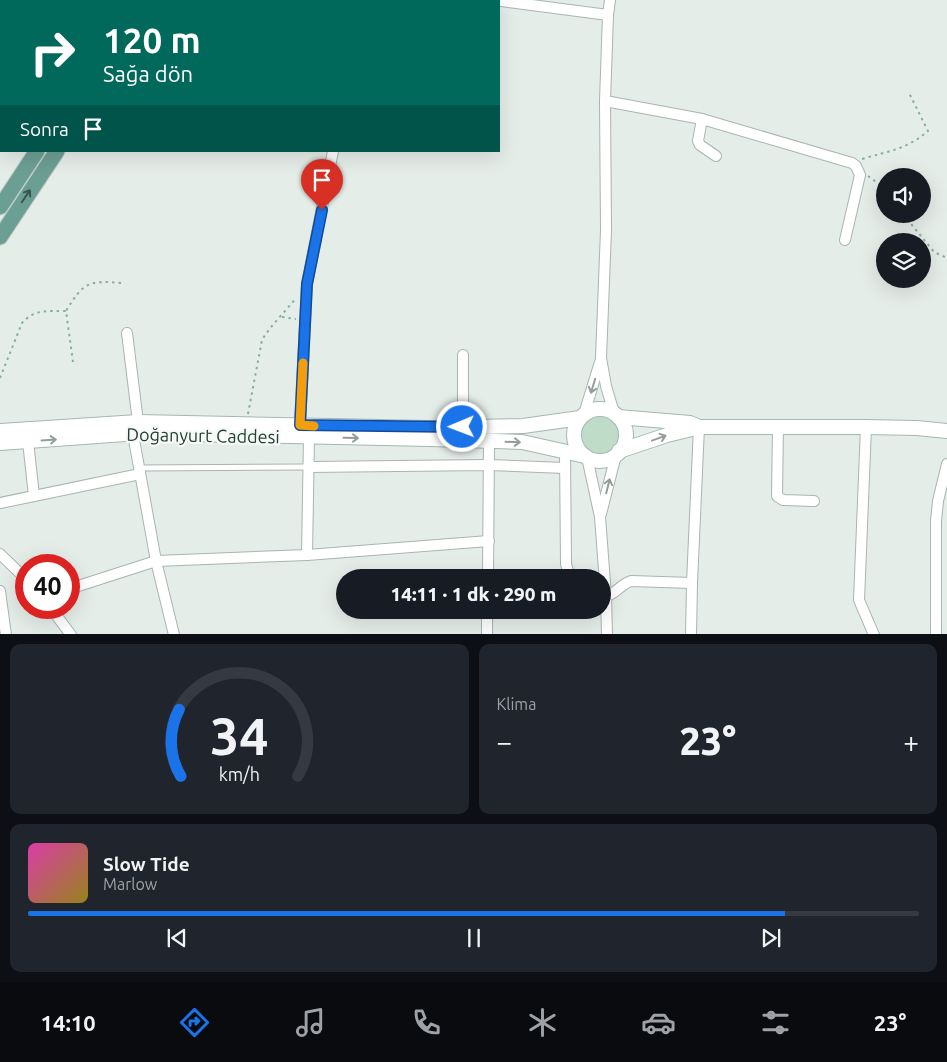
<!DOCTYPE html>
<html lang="tr">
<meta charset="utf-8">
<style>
:root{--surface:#171b24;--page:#20242c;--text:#f1f3f6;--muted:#9ea1a6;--line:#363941;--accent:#1a73e8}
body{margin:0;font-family:Ubuntu,sans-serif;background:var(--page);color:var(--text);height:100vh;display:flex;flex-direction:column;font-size:19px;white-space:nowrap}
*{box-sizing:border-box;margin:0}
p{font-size:16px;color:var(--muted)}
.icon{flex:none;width:28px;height:28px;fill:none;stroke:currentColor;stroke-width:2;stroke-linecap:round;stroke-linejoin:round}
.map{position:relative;height:634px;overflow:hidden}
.side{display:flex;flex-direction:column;gap:10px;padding:10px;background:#0d0f14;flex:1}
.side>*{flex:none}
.hud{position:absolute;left:0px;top:0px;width:500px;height:152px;box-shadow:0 5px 20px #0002;background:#00695c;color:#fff;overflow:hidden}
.fabs{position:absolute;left:876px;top:168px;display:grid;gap:10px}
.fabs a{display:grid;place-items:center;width:55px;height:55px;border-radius:50%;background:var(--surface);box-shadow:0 5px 20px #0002;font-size:25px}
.speed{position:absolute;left:15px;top:554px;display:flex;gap:10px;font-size:25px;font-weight:700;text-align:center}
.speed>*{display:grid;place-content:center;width:65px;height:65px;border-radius:50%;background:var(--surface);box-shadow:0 5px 20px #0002;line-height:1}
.speed .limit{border:8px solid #d22;background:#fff;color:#111}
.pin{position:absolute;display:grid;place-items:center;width:42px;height:42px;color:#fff;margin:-51px -21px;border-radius:50% 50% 50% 0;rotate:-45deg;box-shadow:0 0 5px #0007}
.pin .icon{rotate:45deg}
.me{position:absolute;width:55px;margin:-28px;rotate:269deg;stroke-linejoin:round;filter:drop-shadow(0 0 4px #0008)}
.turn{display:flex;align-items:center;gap:18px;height:105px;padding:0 20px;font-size:22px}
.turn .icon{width:65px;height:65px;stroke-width:2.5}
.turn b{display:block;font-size:35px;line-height:42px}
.then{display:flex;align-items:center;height:48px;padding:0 20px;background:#0003;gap:10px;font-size:19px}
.big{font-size:38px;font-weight:800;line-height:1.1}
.side .widget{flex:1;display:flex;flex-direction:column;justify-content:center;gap:8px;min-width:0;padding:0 18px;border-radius:10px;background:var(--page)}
.side .dial{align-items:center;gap:0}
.dial svg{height:130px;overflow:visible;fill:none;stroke:var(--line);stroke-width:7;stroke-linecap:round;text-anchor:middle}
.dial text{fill:var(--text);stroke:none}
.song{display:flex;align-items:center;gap:15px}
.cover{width:60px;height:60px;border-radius:8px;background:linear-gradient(135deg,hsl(320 70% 55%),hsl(50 70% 35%))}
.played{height:5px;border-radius:2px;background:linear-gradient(90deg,var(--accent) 85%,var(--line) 85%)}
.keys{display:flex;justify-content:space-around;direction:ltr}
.heat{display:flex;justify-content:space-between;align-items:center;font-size:28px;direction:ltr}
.side .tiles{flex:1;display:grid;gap:10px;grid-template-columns:1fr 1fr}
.widget:last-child{grid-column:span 2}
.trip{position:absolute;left:336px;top:569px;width:275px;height:50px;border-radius:25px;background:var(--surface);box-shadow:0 5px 20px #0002;font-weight:800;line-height:50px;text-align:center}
.tab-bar{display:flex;height:80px;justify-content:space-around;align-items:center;background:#090b0e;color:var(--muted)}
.tab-bar .icon{width:35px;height:35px}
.tab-bar .current{color:var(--accent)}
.tab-bar b{font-size:22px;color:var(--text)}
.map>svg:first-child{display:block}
.green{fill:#bfdcc8}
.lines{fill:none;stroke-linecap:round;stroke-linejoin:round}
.lane-casing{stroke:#a8b5b0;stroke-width:7}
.street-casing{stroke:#a8b5b0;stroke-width:12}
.secondary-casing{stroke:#a4b8b1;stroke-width:16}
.primary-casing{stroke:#c2c9c7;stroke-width:17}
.path{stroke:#87aea3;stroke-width:2;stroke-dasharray:2.5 4;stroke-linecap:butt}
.lane{stroke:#fff;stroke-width:5}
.street{stroke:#fff;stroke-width:10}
.secondary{stroke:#fff;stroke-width:14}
.primary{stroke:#6c9f93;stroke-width:15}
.oneway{stroke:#37564e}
.oneway2{stroke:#929e9b}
.route-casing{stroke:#114b97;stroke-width:12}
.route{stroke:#1a73e8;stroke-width:9}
.slow{stroke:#f59e0b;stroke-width:9}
.labels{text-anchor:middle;stroke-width:4.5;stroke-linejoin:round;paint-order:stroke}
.street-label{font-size:18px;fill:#253e37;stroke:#f5faf7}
</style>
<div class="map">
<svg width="947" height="635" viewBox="0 0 947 635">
<rect width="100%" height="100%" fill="#e5ede9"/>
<circle class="green" cx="600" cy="435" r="21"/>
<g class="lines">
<g class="lane-casing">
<polyline id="lane" points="140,468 308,467"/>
</g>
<g class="street-casing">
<g id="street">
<polyline points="330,0 330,1"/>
<polyline points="494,0 608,15"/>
<polyline points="610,0 608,15 605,101 606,230 601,358 606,386 614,413"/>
<polyline points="342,1 342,0"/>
<polyline points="477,1 478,0"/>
<polyline points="605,101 702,119 852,163 856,166 860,175 845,240"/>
<polyline points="702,119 698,141 700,145 716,156"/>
<polyline points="127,333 138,422"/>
<polyline points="584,414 600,362"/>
<polyline points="300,425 307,284 333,151"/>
<polyline points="778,426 777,496 783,500 814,501"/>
<polyline points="463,427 463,355"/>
<polyline points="866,427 859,600 874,635"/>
<polyline points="133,434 156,561 174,635"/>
<polyline points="28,441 34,496"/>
<polyline points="565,451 566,564 568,571 573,578"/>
<polyline points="587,457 600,517 606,596 607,635"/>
<polyline points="308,467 488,465 565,468"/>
<polyline points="0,503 140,474"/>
<polyline points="601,514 616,455"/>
<polyline points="0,554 26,579"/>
<polyline points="307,555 309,437"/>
<polyline points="488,578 489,441"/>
<polyline points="69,589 156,561 307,555 489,541"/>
<polyline points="0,591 6,635"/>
<path d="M602 594 606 596C616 594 621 584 631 581L692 583"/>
<polyline points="51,608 71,635"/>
<polyline points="487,610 487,635"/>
<polyline points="691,635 692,583 699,427"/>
<polyline points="936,635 936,521 938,501 947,464"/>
</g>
</g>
<g class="secondary-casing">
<g id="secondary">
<circle cx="600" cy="435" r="26"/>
<polyline points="618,417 690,423 699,427 866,427 917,428 947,431"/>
<polyline points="0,431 138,422 430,428 523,426 580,418"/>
<polyline points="0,443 139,433 430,439 522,442 585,456"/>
<polyline points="619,451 667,435 696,428"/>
</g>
</g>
<g class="primary-casing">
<g id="primary">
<polyline points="140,1 141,0"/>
<polyline points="160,1 161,0"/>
<polyline points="0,207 37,151"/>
<polyline points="0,237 57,151"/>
</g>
</g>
<g class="path">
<path d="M862 159C888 151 906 150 928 131L909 93"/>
<polyline points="868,176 879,184 885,191"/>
<polyline points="903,214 934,252 947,258"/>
<polyline points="282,317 296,319"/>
<path d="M73 362 66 311C83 283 88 280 121 283"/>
<path d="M0 378 22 323C34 309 48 311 66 311"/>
<path d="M248 414 262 340C271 325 285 312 296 298"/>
</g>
<use href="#lane" class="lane"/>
<use href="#street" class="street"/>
<use href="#secondary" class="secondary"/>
<use href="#primary" class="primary"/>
</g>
<defs><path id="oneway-shaft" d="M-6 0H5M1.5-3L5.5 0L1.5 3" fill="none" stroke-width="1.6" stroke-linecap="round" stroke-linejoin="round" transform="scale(1.25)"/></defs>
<use class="oneway" href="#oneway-shaft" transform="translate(26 196) rotate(-56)"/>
<g class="oneway2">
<use href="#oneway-shaft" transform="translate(593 386) rotate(107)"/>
<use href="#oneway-shaft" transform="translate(351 438) rotate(1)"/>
<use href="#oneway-shaft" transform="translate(659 438) rotate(-20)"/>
<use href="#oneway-shaft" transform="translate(49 440) rotate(-4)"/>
<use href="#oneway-shaft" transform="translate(513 442) rotate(2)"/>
<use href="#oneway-shaft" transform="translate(608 486) rotate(-76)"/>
</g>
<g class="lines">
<g class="route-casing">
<polyline id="route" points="322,210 307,284 300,425 462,427"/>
</g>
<use href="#route" class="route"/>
<polyline class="slow" points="303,363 300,425 314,426"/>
</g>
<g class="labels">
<g class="street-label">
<text transform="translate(203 436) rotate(1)" y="6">Doğanyurt Caddesi</text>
</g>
</g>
</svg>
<div class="fabs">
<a><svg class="icon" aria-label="sound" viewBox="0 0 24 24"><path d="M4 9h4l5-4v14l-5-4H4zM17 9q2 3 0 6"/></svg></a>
<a><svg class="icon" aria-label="layers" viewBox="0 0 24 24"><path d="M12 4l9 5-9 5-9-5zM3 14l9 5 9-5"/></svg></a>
</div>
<div class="speed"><div class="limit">40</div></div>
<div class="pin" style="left:322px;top:210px;background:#d93025"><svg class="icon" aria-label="arrive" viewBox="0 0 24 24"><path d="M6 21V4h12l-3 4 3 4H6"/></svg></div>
<svg class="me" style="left:462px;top:427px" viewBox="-20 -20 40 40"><circle r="17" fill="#1a73e8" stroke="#fff" stroke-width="3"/><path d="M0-11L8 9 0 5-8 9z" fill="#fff"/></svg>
<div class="trip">14:11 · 1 dk · 290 m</div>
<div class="hud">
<div class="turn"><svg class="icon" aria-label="right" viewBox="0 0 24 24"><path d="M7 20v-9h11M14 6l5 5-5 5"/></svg><div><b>120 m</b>Sağa dön</div></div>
<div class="then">Sonra<svg class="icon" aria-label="arrive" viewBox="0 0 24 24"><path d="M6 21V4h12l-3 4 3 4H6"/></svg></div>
</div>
</div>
<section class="side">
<div class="tiles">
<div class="widget dial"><svg viewBox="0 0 100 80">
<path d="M14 69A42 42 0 1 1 86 69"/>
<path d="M14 69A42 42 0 0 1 13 28" stroke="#1a73e8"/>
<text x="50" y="56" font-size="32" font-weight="700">34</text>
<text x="50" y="72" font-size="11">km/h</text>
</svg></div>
<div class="widget"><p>Klima</p>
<div class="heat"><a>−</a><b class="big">23°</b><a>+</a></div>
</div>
<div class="widget">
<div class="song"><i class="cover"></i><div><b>Slow Tide</b><p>Marlow</p></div></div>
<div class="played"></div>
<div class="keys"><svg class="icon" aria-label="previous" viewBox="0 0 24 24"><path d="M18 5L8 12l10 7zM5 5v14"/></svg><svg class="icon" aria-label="pause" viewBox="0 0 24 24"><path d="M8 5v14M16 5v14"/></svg><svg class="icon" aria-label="next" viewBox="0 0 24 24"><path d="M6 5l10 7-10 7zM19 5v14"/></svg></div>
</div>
</div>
</section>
<nav class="tab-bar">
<b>14:10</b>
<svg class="icon current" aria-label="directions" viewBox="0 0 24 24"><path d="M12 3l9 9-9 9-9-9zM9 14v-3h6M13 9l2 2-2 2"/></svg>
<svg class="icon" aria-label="music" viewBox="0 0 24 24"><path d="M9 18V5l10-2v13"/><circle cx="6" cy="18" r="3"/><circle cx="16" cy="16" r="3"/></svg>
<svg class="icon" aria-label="phone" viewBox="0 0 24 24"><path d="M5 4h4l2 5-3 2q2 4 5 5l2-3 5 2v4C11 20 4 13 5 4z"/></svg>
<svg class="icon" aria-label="climate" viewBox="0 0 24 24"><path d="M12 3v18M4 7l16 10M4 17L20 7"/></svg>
<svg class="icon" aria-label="car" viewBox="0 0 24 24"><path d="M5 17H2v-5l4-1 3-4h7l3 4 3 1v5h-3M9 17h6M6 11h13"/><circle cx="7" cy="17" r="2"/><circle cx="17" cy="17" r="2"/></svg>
<svg class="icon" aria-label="filters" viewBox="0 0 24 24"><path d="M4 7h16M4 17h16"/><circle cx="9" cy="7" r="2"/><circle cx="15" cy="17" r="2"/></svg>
<b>23°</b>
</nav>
